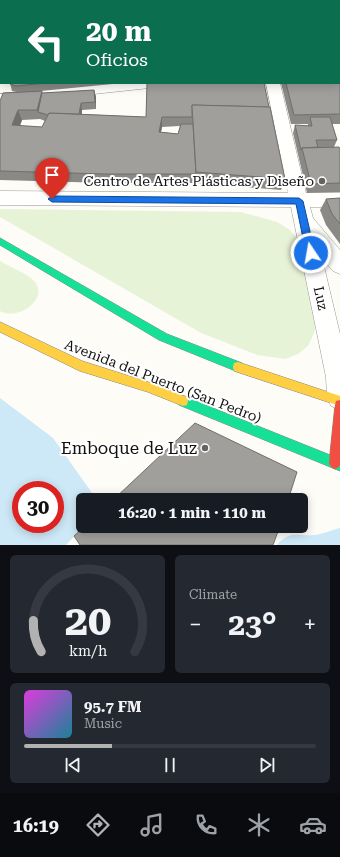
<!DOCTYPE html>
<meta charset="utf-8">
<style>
:root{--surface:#171b24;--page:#242831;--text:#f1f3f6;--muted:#9ea1a6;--line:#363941;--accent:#b2b2b3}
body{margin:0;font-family:"Roboto Serif",serif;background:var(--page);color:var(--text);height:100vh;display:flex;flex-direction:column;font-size:15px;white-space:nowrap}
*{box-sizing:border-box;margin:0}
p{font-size:13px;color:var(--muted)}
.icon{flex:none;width:22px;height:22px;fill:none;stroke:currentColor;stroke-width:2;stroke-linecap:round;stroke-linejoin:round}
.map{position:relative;height:545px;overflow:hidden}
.panel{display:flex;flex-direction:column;gap:10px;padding:10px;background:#0d0f14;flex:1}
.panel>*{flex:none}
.top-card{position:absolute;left:0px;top:0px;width:340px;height:84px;box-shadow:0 2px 10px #0003;background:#0b6e4f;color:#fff;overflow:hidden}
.speed{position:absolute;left:12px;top:481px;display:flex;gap:8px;font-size:20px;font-weight:700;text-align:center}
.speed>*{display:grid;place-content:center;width:52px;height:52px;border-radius:50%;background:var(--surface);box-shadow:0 2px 10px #0003;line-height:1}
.speed .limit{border:6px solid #d22;background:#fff;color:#111}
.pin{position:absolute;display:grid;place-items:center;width:34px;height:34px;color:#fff;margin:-41px -17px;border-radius:50% 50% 50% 0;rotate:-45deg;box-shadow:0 0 4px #0007}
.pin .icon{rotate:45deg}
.me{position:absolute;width:44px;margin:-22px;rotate:348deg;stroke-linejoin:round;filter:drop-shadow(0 0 3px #0008)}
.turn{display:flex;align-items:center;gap:14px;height:84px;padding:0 20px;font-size:18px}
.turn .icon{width:52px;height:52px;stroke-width:2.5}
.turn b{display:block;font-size:28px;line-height:34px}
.big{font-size:30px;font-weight:700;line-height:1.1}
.panel .card{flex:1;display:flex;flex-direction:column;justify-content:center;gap:6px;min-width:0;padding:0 14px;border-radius:6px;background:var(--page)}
.panel .dial{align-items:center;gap:0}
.dial svg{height:104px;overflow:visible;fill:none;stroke:var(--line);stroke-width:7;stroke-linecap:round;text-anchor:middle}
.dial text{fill:var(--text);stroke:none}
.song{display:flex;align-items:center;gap:12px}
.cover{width:48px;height:48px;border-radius:6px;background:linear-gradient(135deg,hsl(300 70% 55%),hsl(190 70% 35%))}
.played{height:4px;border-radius:2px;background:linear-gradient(90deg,var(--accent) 30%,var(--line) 30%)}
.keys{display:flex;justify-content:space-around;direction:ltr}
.heat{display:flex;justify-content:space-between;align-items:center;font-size:22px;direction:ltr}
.panel .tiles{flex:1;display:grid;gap:10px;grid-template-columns:1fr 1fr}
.card:last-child{grid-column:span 2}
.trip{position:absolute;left:76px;top:493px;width:232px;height:40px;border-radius:6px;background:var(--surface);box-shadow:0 2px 10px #0003;font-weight:700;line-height:40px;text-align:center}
.menu{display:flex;height:64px;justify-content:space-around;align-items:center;background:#090b0e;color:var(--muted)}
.menu .icon{width:28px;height:28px}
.menu .on{color:var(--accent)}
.menu b{font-size:18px;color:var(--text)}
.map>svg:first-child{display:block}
.green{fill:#e7f3d7}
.water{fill:#cde8f7;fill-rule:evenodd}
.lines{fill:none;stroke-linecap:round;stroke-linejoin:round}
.street-casing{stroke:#979795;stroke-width:1}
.fast-casing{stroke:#858482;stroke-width:1}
.slow-casing{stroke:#858482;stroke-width:1}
.jam-casing{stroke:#858482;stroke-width:1}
.street{fill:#fffffe;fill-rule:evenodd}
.fast{fill:#16e098;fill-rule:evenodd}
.slow{fill:#ffcf43;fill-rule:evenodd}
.jam{fill:#f24e42;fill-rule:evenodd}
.wall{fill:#8a8986;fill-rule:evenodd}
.shaded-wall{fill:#716f6d}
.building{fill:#a19f9c;stroke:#716f6d}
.route{fill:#1a73e8;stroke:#114b97}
.poi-dot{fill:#646362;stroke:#fff;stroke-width:1.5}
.labels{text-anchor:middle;stroke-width:4;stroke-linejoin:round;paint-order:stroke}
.poi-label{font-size:14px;fill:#111;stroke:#fff;text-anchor:end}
.street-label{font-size:14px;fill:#111;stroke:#fff}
.near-poi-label{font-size:17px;fill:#111;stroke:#fff;text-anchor:end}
</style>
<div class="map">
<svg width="340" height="545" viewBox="0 0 340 545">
<rect width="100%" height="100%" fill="#fdfcf7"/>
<g class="green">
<polygon points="0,209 241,212 277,222 290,230 301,243 317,319 314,333 308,346 298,354 285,359 257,355 201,333 0,217"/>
<path d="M0 261C10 267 27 273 35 282 49 300 17 321 0 311Z"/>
</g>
<g class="water">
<path d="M0 398 53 438 97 500H83L84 526 66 545H0ZM21 490H55V524H21Z"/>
<path d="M340 528V545H277C290 529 298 537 315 535 323 534 332 530 340 528Z"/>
</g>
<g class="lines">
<g class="street-casing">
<g id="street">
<rect x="248" y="0" width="12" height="1"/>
<polygon points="114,83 166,83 164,86 159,87 0,104 0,94"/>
<polygon points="266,83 280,83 306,193 340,193 340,207 310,207 313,218 340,250 340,274 333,271 322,258 340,334 340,410 331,406 327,397 326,377 291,207 0,205 0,191 288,193"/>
</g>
</g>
<g class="fast-casing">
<g id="fast">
<polygon points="0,238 167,334 242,363 243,367 242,371 238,372 159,340 0,245"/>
<polygon points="183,396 340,459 340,471 179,405 178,401 179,397"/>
</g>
</g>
<g class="slow-casing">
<g id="slow">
<polygon points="0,322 82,361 148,382 187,397 188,401 187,405 183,406 148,392 80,371 0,332"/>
<polygon points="238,362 340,396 340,406 234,371 233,367 234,363"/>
</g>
</g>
<g class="jam-casing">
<polygon id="jam" points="340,400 340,465 339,467 335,469 331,467 329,463 335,405 336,401"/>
</g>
<use href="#street" class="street"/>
<use href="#fast" class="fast"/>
<use href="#slow" class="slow"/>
<use href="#jam" class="jam"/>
</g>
<g class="wall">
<polygon points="0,0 36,0 35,1 1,1 1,63 0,63"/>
<polygon points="38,0 129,0 121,1 38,1"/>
<rect x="260" y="0" width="45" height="1"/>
<polygon points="308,0 340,0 340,30 339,30 339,1 308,1"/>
<polygon points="340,57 340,124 332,124 337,140 334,147 340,149 340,192 307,193 293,133 295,125 308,126 308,124 291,124 281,83 339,83"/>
<path d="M10 83H123L41 91 42 93 94 90 96 97V109L82 110V114L146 117 147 83 285 179 281 190 195 183H107L0 180V101L17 92 12 91ZM40 119 45 121 42 127 20 126 22 120ZM180 126 178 134 161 132 162 127Z"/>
<polygon points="340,198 340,244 326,225 320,210 326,199"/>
</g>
<g class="shaded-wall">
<polygon points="29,0 36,0 35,1 29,1"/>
<polygon points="94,90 96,97 96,109 95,102"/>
<polygon points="42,91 45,100 38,112 37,110"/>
<polygon points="81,103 82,110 80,124 79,117"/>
<polygon points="18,110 22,120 16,135 12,125"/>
<polygon points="162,117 162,127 159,141 159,132"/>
</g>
<g class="building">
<polygon points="0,0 29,0 29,1 1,1 1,5 0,5"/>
<rect x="38" y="0" width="35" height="1"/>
<polygon points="90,0 121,0 121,1 89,1"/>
<rect x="135" y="0" width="44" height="1"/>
<polygon points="193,0 230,0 230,1 194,1"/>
<rect x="230" y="0" width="19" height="1"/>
<rect x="263" y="0" width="38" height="1"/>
<polygon points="326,0 340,0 340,9 339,9 339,1 327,1"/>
<rect x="0" y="5" width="1" height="27"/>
<rect x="339" y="11" width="1" height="12"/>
<rect x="0" y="34" width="1" height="19"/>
<polygon points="340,57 340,114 294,115 286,83 339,83 339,58"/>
<polygon points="10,83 46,83 16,86 10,84"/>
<polygon points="147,83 264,83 269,107 192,105 192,117 162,117 159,132 178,134 181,124 193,124 196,174 105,174 0,171 0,101 3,93 42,91 37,110 18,110 12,125 42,127 49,113 146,117"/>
<polygon points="94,90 95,102 81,103 79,114 49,113 48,115 38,112 42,93"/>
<polygon points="192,105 270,107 285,179 196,172"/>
<polygon points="310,117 330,117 337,140 316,140 318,147 302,148 301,150 295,125 312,126"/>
<polygon points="339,147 340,149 340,183 311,184 302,148"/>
<polygon points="340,198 340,224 332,214 326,199"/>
<polygon points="195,423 297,472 288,500 113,500"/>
<polygon points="85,526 280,526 273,545 80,545 74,536"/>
</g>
<polygon class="route" points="52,196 299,198 303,201 315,253 311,256 306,253 296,204 52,202 48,199"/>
<g class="poi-dot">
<circle cx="322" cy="181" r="4"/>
<circle cx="205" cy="448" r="4"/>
</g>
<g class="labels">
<g class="poi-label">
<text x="314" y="186">Centro de Artes Plásticas y Diseño</text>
</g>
<g class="street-label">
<text transform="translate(321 298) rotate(77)" y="5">Luz</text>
<text transform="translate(163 381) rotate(21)" y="5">Avenida del Puerto (San Pedro)</text>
</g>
<g class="near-poi-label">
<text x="197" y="454">Emboque de Luz</text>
</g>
</g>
</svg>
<div class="speed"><div class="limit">30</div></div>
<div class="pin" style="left:52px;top:199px;background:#d93025"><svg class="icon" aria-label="arrive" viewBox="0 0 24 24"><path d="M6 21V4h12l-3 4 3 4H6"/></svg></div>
<svg class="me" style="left:311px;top:253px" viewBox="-20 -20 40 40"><circle r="17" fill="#1a73e8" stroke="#fff" stroke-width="3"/><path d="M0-11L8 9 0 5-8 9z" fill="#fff"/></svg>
<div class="trip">16:20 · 1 min · 110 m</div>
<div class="top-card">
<div class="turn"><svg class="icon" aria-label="left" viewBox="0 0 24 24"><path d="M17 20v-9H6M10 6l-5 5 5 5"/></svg><div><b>20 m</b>Oficios</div></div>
</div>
</div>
<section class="panel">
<div class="tiles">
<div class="card dial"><svg viewBox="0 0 100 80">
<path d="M14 69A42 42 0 1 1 86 69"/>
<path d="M14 69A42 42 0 0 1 8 45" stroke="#b2b2b3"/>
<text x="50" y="56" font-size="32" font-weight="700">20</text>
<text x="50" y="72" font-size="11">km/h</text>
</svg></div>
<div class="card"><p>Climate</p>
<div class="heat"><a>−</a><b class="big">23°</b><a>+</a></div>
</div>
<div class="card">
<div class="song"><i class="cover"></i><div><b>95.7 FM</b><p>Music</p></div></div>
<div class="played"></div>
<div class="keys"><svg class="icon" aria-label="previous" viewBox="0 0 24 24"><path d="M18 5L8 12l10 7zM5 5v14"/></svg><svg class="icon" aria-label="pause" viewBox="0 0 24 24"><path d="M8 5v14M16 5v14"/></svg><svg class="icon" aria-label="next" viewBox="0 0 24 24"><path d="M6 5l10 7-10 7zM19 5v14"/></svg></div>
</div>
</div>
</section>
<nav class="menu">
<b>16:19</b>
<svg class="icon on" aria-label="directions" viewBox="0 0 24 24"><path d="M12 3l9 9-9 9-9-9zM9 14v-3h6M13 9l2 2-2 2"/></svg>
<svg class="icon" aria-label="music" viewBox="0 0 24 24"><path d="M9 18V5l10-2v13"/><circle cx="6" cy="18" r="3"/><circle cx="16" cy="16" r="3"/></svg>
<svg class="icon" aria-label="phone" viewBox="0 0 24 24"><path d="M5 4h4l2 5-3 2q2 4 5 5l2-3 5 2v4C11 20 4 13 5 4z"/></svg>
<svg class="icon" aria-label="climate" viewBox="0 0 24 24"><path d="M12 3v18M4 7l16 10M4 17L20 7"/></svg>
<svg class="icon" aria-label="car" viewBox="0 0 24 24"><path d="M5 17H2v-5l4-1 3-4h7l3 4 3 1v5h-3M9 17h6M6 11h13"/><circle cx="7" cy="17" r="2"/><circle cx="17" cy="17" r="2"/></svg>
</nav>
